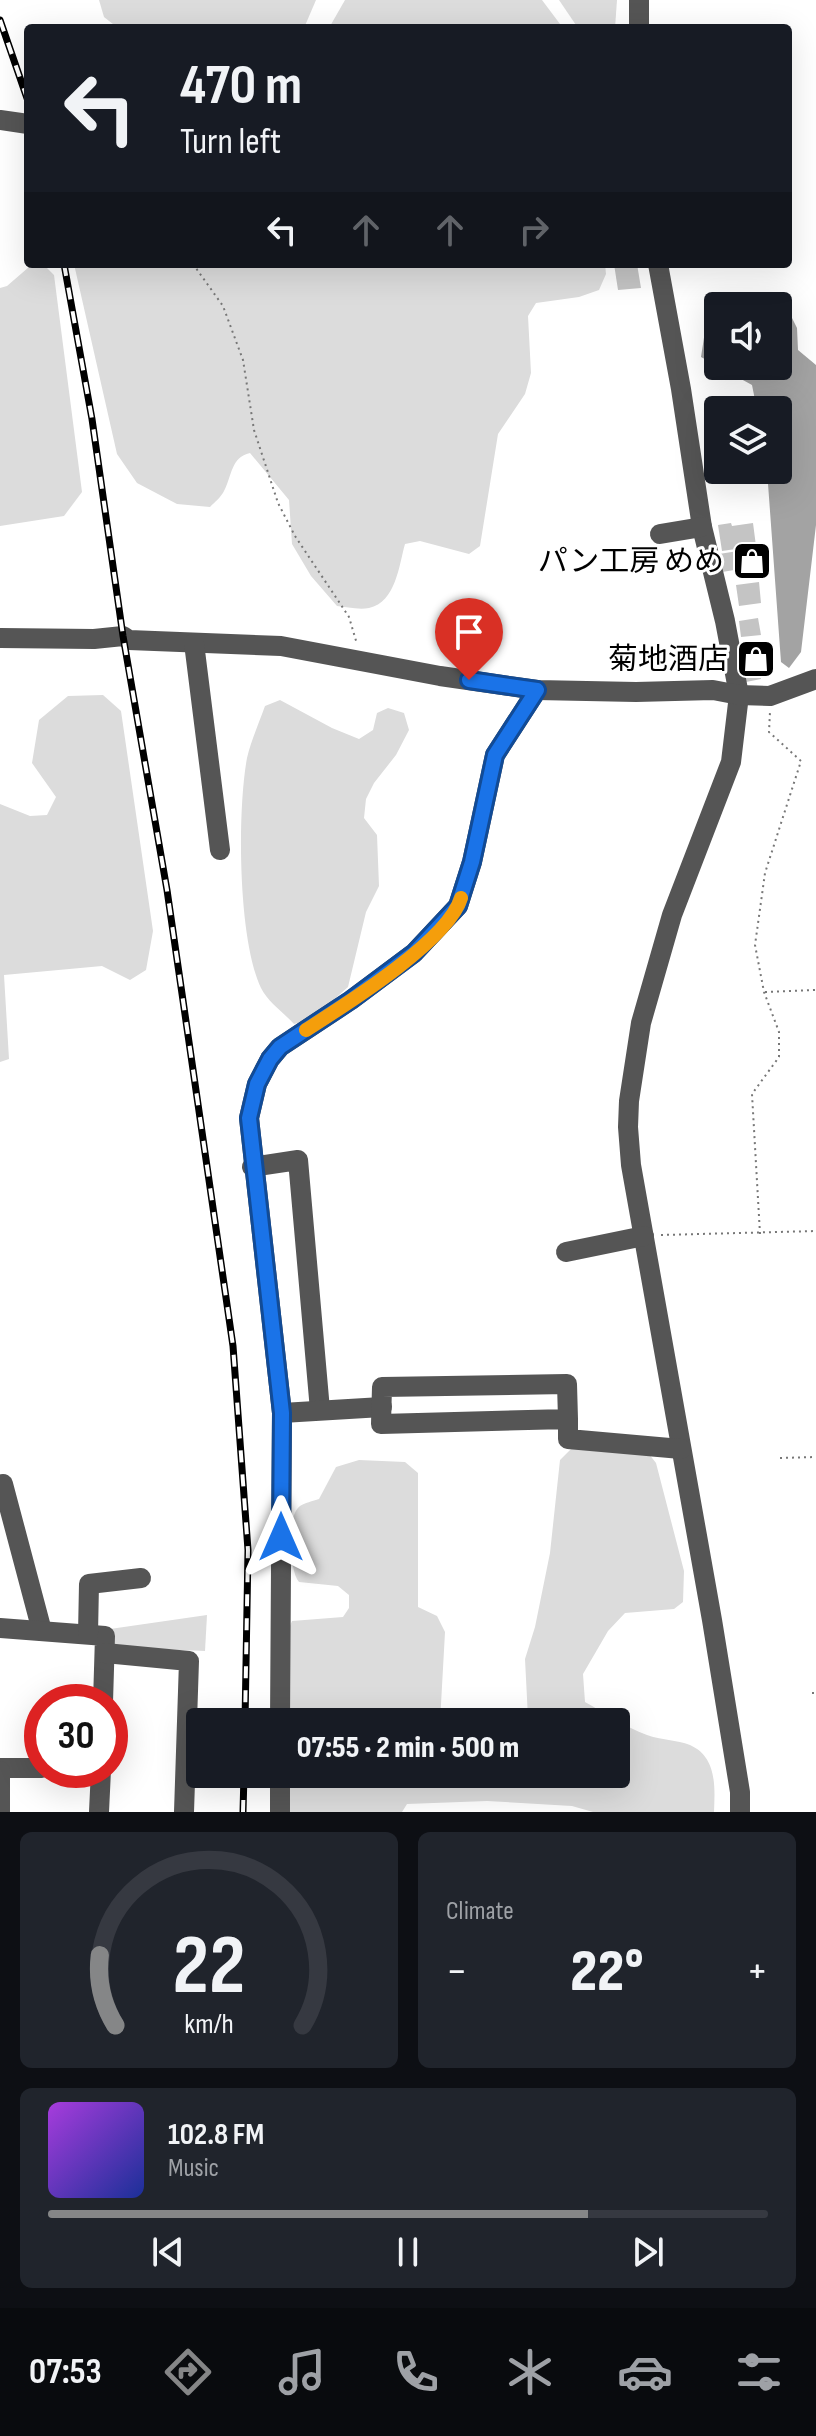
<!DOCTYPE html>
<meta charset="utf-8">
<style>
:root{--surface:#171b24;--page:#20242c;--text:#f1f3f6;--muted:#9ea1a6;--line:#363941;--accent:#858687}
body{margin:0;font-family:"Sofia Sans Condensed","Noto Sans JP",sans-serif;background:var(--page);color:var(--text);height:100vh;display:flex;flex-direction:column;font-size:30px;white-space:nowrap}
*{box-sizing:border-box;margin:0}
p{font-size:26px;color:var(--muted)}
.icon{flex:none;width:44px;height:44px;fill:none;stroke:currentColor;stroke-width:2;stroke-linecap:round;stroke-linejoin:round}
.map{position:relative;height:1812px;overflow:hidden}
.side{display:flex;flex-direction:column;gap:20px;padding:20px;background:#0d0f14;flex:1}
.side>*{flex:none}
.guide{position:absolute;left:24px;top:24px;width:768px;height:244px;border-radius:8px;box-shadow:0 8px 32px #0002;background:#171b24;color:var(--text);overflow:hidden}
.buttons{position:absolute;left:704px;top:292px;display:grid;gap:16px}
.buttons a{display:grid;place-items:center;width:88px;height:88px;border-radius:8px;background:var(--surface);box-shadow:0 8px 32px #0002;font-size:40px}
.speed{position:absolute;left:24px;top:1684px;display:flex;gap:16px;font-size:40px;font-weight:700;text-align:center}
.speed>*{display:grid;place-content:center;width:104px;height:104px;border-radius:50%;background:var(--surface);box-shadow:0 8px 32px #0002;line-height:1}
.speed .limit{border:12px solid #d22;background:#fff;color:#111}
.pin{position:absolute;display:grid;place-items:center;width:68px;height:68px;color:#fff;margin:-82px -34px;border-radius:50% 50% 50% 0;rotate:-45deg;box-shadow:0 0 8px #0007}
.pin .icon{rotate:45deg}
.me{position:absolute;width:88px;margin:-44px;rotate:0deg;stroke-linejoin:round;filter:drop-shadow(0 0 6px #0008)}
.turn{display:flex;align-items:center;gap:28px;height:168px;padding:0 24px;font-size:36px}
.turn .icon{width:104px;height:104px;stroke-width:2.5}
.turn b{display:block;font-size:56px;line-height:68px}
.lanes{display:flex;align-items:center;height:76px;padding:0 24px;background:#0003;justify-content:center;gap:40px;direction:ltr}
.lanes .off{opacity:.35}
.big{font-size:60px;font-weight:800;line-height:1.1}
.side .card{flex:1;display:flex;flex-direction:column;justify-content:center;gap:12px;min-width:0;padding:0 28px;border-radius:12px;background:var(--page)}
.side .dial{align-items:center;gap:0}
.dial svg{height:208px;overflow:visible;fill:none;stroke:var(--line);stroke-width:7;stroke-linecap:round;text-anchor:middle}
.dial text{fill:var(--text);stroke:none}
.song{display:flex;align-items:center;gap:24px}
.cover{width:96px;height:96px;border-radius:12px;background:linear-gradient(135deg,hsl(280 70% 55%),hsl(230 70% 35%))}
.played{height:8px;border-radius:4px;background:linear-gradient(90deg,var(--accent) 75%,var(--line) 75%)}
.keys{display:flex;justify-content:space-around;direction:ltr}
.heat{display:flex;justify-content:space-between;align-items:center;font-size:44px;direction:ltr}
.side .tiles{flex:1;display:grid;gap:20px;grid-template-columns:1fr 1fr}
.card:last-child{grid-column:span 2}
.trip{position:absolute;left:186px;top:1708px;width:444px;height:80px;border-radius:8px;background:var(--surface);box-shadow:0 8px 32px #0002;font-weight:800;line-height:80px;text-align:center}
.tab-bar{display:flex;height:128px;justify-content:space-around;align-items:center;background:#090b0e;color:var(--muted)}
.tab-bar .icon{width:56px;height:56px}
.tab-bar .selected{color:var(--accent)}
.tab-bar b{font-size:36px;color:var(--text)}
.map>svg:first-child{display:block}
.green{fill:#dcdcdc}
.water{fill:#a3a3a3;fill-rule:evenodd}
.building{fill:#c4c4c4}
.lines{fill:none;stroke-linecap:round;stroke-linejoin:round}
.path{stroke:#777;stroke-width:2;stroke-dasharray:2 4;stroke-linecap:butt}
.minor{stroke:#555;stroke-width:20}
.rail-casing{stroke:#000;stroke-width:7}
.rail{stroke:#fff;stroke-width:4;stroke-dasharray:12;stroke-linecap:butt}
.route-casing{stroke:#114b97;stroke-width:20}
.route{stroke:#1a73e8;stroke-width:14}
.slow{stroke:#f59e0b;stroke-width:14}
.labels{text-anchor:middle;stroke-width:6;stroke-linejoin:round;paint-order:stroke}
.poi-label{font-size:30px;fill:#000;stroke:#fff;text-anchor:end}
</style>
<div class="map">
<svg width="816" height="1812" viewBox="0 0 816 1812">
<rect width="100%" height="100%" fill="#fff"/>
<g class="green">
<polygon points="99,0 316,0 304,28 118,28 104,17"/>
<polygon points="345,0 542,0 563,28 329,28"/>
<polygon points="559,0 617,0 615,28 578,28"/>
<path d="M74 264H605L606 274 599 290 579 297 536 303 528 316 531 373 525 394 498 434 480 546 469 554 420 541 405 544C399 565 396 602 369 608 359 610 346 607 337 606L311 576 292 544 289 500 250 453C231 457 232 476 224 491 221 497 215 502 210 507L177 504 137 483 117 454Z"/>
<polygon points="45,266 54,275 82,492 64,516 0,526 0,288 7,286 29,267"/>
<polygon points="103,695 121,711 153,931 146,970 130,980 102,966 4,975 9,1059 0,1062 0,804 30,816 47,815 56,797 32,763 39,720 68,696"/>
<path d="M280 700 332 728 359 739 373 730 377 713 388 708 404 713 409 730 396 755 374 783 366 799 364 818 377 835 379 886 366 912 348 987 312 1019 294 1024C284 1013 268 1002 261 988 238 940 237 812 247 758 251 741 259 723 265 706Z"/>
<path d="M574 1446 649 1454 656 1463 684 1571 683 1602 674 1609 625 1613 608 1631 583 1674 585 1702C605 1713 625 1727 647 1735 661 1740 677 1740 690 1745 717 1757 715 1787 714 1812H593L572 1806 487 1801 407 1804 402 1812H287L288 1774H616V1722H525L528 1718 525 1659 535 1627 550 1553 560 1460Z"/>
<path d="M359 1460 405 1462 418 1473V1607L437 1616 445 1632 440 1722H288L289 1628 292 1621 343 1617 349 1608V1595L338 1586 299 1582C289 1570 286 1516 300 1506 304 1503 313 1501 319 1499L336 1467Z"/>
<polygon points="207,1615 205,1651 108,1647 110,1629"/>
</g>
<path class="water" d="M721 301 768 302 787 308 797 328 798 350 816 365V525L801 652 789 668 781 662 767 470H778V410H757L752 385 701 357 707 318ZM718 306H778V366H718Z"/>
<g class="building">
<polygon points="614,264 637,264 641,288 618,290"/>
<polygon points="731,523 732,526 753,523 756,546 722,551 718,525"/>
<polygon points="757,548 759,566 722,572 719,554"/>
<polygon points="759,582 761,603 739,606 736,585"/>
<polygon points="758,618 761,635 741,637 739,621"/>
<polygon points="761,640 766,671 760,672 761,679 746,682 739,644"/>
</g>
<g class="lines">
<g class="path">
<polyline points="193,264 223,306 243,360 254,430 278,503 295,536 349,617 357,644"/>
<polyline points="765,992 816,990"/>
<polyline points="760,1234 752,1094 779,1057 779,1032 764,992 755,945 765,873 801,761 769,732 770,712"/>
<polyline points="661,1235 816,1231"/>
<polyline points="780,1458 816,1457"/>
<polyline points="812,1693 816,1693"/>
</g>
<g class="minor">
<polyline points="639,28 639,0"/>
<polyline points="0,120 28,124"/>
<polyline points="658,264 681,389 702,527 725,621 739,695 731,762 672,915 641,1023 629,1101 628,1127 631,1165 712,1620 740,1792 740,1812"/>
<polyline points="660,534 702,527"/>
<polyline points="0,638 94,639 123,636 129,640 281,646 440,676 537,690 636,692 713,690 739,695 770,696 816,679"/>
<polyline points="194,643 220,850"/>
<polyline points="252,1167 298,1160 320,1410"/>
<polyline points="566,1252 644,1236"/>
<polyline points="282,1413 382,1407"/>
<polyline points="568,1419 567,1384 382,1387 381,1424 568,1419 568,1439 681,1449"/>
<polyline points="3,1484 42,1631"/>
<polyline points="0,1628 105,1636 103,1702"/>
<polyline points="88,1634 89,1584 141,1578"/>
<polyline points="105,1653 189,1661 184,1812"/>
<polyline points="280,1722 282,1413 249,1118 257,1084 270,1059 280,1047 351,1000 414,953 458,906 472,862 495,755 537,690"/>
<polyline points="0,1768 42,1768"/>
<polyline points="0,1771 0,1812"/>
<polyline points="99,1812 101,1770"/>
<polyline points="280,1812 280,1774"/>
</g>
<g class="rail-casing">
<g id="rail">
<polyline points="0,20 28,101"/>
<polyline points="64,264 92,419 123,636 167,890 233,1346 248,1550 245,1722"/>
<polyline points="243,1812 244,1774"/>
</g>
</g>
<use href="#rail" class="rail"/>
</g>
<g class="lines">
<g class="route-casing">
<polyline id="route" points="281,1537 282,1413 249,1118 257,1084 270,1059 280,1047 351,1000 414,953 458,906 472,862 495,755 537,690 469,680"/>
</g>
<use href="#route" class="route"/>
<path class="slow" d="M306 1030C345 1005 448 941 461 898"/>
</g>
<defs>
<g id="shop-square" transform="scale(2)"><rect x="-9" y="-9" width="18" height="18" rx="4" fill="#000" stroke="#fff"/><path d="M-5-2.5h2.3a2.7 3.5 0 0 1 5.4 0H5L5.5 6h-11ZM-1.5-2.5h3a1.5 2.3 0 0 0-3 0Z" fill="#fff"/></g>
</defs>
<g fill-rule="evenodd">
<use href="#shop-square" x="752" y="561"/>
<use href="#shop-square" x="756" y="659"/>
</g>
<g class="labels">
<g class="poi-label">
<text x="724" y="571">パン工房 めめ</text>
<text x="728" y="669">菊地酒店</text>
</g>
</g>
</svg>
<div class="buttons">
<a><svg class="icon" aria-label="sound" viewBox="0 0 24 24"><path d="M4 9h4l5-4v14l-5-4H4zM17 9q2 3 0 6"/></svg></a>
<a><svg class="icon" aria-label="layers" viewBox="0 0 24 24"><path d="M12 4l9 5-9 5-9-5zM3 14l9 5 9-5"/></svg></a>
</div>
<div class="speed"><div class="limit">30</div></div>
<div class="pin" style="left:469px;top:680px;background:#d93025"><svg class="icon" aria-label="arrive" viewBox="0 0 24 24"><path d="M6 21V4h12l-3 4 3 4H6"/></svg></div>
<svg class="me" style="left:281px;top:1537px" viewBox="-20 -20 40 40"><path d="M0-17L14 15 0 8-14 15z" fill="#1a73e8" stroke="#fff" stroke-width="4"/></svg>
<div class="trip">07:55 · 2 min · 500 m</div>
<div class="guide">
<div class="turn"><svg class="icon" aria-label="left" viewBox="0 0 24 24"><path d="M17 20v-9H6M10 6l-5 5 5 5"/></svg><div><b>470 m</b>Turn left</div></div>
<div class="lanes"><svg class="icon" aria-label="left" viewBox="0 0 24 24"><path d="M17 20v-9H6M10 6l-5 5 5 5"/></svg><svg class="icon off" aria-label="ahead" viewBox="0 0 24 24"><path d="M12 20V5M6 11l6-6 6 6"/></svg><svg class="icon off" aria-label="ahead" viewBox="0 0 24 24"><path d="M12 20V5M6 11l6-6 6 6"/></svg><svg class="icon off" aria-label="right" viewBox="0 0 24 24"><path d="M7 20v-9h11M14 6l5 5-5 5"/></svg></div>
</div>
</div>
<section class="side">
<div class="tiles">
<div class="card dial"><svg viewBox="0 0 100 80">
<path d="M14 69A42 42 0 1 1 86 69"/>
<path d="M14 69A42 42 0 0 1 8 42" stroke="#858687"/>
<text x="50" y="56" font-size="32" font-weight="700">22</text>
<text x="50" y="72" font-size="11">km/h</text>
</svg></div>
<div class="card"><p>Climate</p>
<div class="heat"><a>−</a><b class="big">22°</b><a>+</a></div>
</div>
<div class="card">
<div class="song"><i class="cover"></i><div><b>102.8 FM</b><p>Music</p></div></div>
<div class="played"></div>
<div class="keys"><svg class="icon" aria-label="previous" viewBox="0 0 24 24"><path d="M18 5L8 12l10 7zM5 5v14"/></svg><svg class="icon" aria-label="pause" viewBox="0 0 24 24"><path d="M8 5v14M16 5v14"/></svg><svg class="icon" aria-label="next" viewBox="0 0 24 24"><path d="M6 5l10 7-10 7zM19 5v14"/></svg></div>
</div>
</div>
</section>
<nav class="tab-bar">
<b>07:53</b>
<svg class="icon selected" aria-label="directions" viewBox="0 0 24 24"><path d="M12 3l9 9-9 9-9-9zM9 14v-3h6M13 9l2 2-2 2"/></svg>
<svg class="icon" aria-label="music" viewBox="0 0 24 24"><path d="M9 18V5l10-2v13"/><circle cx="6" cy="18" r="3"/><circle cx="16" cy="16" r="3"/></svg>
<svg class="icon" aria-label="phone" viewBox="0 0 24 24"><path d="M5 4h4l2 5-3 2q2 4 5 5l2-3 5 2v4C11 20 4 13 5 4z"/></svg>
<svg class="icon" aria-label="climate" viewBox="0 0 24 24"><path d="M12 3v18M4 7l16 10M4 17L20 7"/></svg>
<svg class="icon" aria-label="car" viewBox="0 0 24 24"><path d="M5 17H2v-5l4-1 3-4h7l3 4 3 1v5h-3M9 17h6M6 11h13"/><circle cx="7" cy="17" r="2"/><circle cx="17" cy="17" r="2"/></svg>
<svg class="icon" aria-label="filters" viewBox="0 0 24 24"><path d="M4 7h16M4 17h16"/><circle cx="9" cy="7" r="2"/><circle cx="15" cy="17" r="2"/></svg>
</nav>
